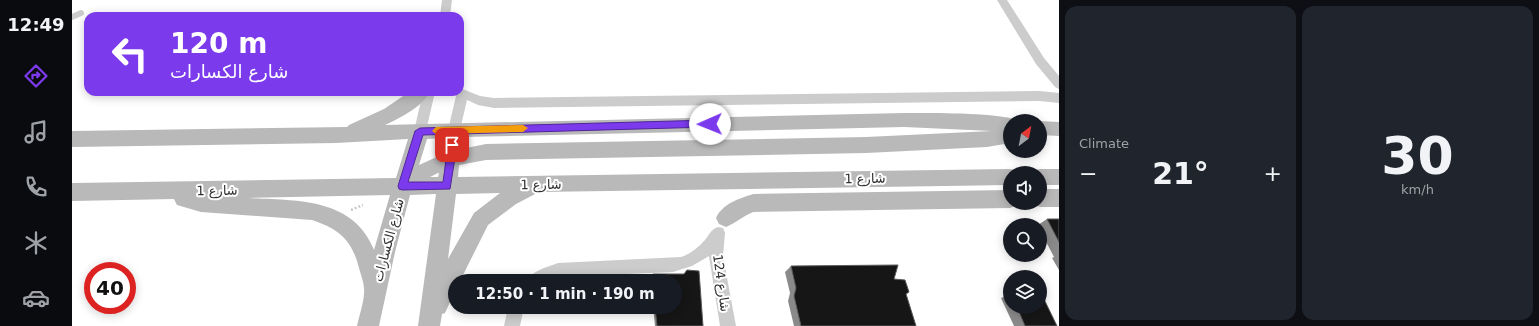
<!DOCTYPE html>
<meta charset="utf-8">
<style>
:root{--surface:#171b24;--page:#20242c;--text:#f1f3f6;--muted:#9ea1a6;--accent:#7c3aed}
body{margin:0;font-family:"DejaVu Sans",Cairo,sans-serif;background:var(--page);color:var(--text);height:100vh;display:flex;flex-direction:column;font-size:15px;white-space:nowrap}
*{box-sizing:border-box;margin:0}
p{font-size:13px;color:var(--muted)}
.icon{flex:none;width:22px;height:22px;fill:none;stroke:currentColor;stroke-width:2;stroke-linecap:round;stroke-linejoin:round}
.map{position:relative;flex:1;overflow:hidden}
.details{display:flex;flex-direction:column;gap:6px;padding:6px;background:#0d0f14;width:480px}
.details>*{flex:none}
.top-card{position:absolute;left:12px;top:12px;width:380px;height:84px;border-radius:12px;box-shadow:0 2px 10px #0003;background:#7c3aed;color:#fff;overflow:hidden}
.needle{width:26px;rotate:32deg}
.controls{position:absolute;left:931px;top:114px;display:grid;gap:8px}
.controls a{display:grid;place-items:center;width:44px;height:44px;border-radius:50%;background:var(--surface);box-shadow:0 2px 10px #0003;font-size:20px}
.speed{position:absolute;left:12px;top:262px;display:flex;gap:8px;font-size:20px;font-weight:700;text-align:center}
.speed>*{display:grid;place-content:center;width:52px;height:52px;border-radius:50%;background:var(--surface);box-shadow:0 2px 10px #0003;line-height:1}
.speed .limit{border:6px solid #d22;background:#fff;color:#111}
.pin{position:absolute;display:grid;place-items:center;width:34px;height:34px;color:#fff;margin:-17px;border-radius:8px;box-shadow:0 2px 6px #0006}
.me{position:absolute;width:44px;margin:-22px;rotate:269deg;stroke-linejoin:round;filter:drop-shadow(0 0 3px #0008)}
.turn{display:flex;align-items:center;gap:14px;height:84px;padding:0 20px;font-size:18px}
.turn .icon{width:52px;height:52px;stroke-width:2.5}
.turn b{display:block;font-size:28px;line-height:34px}
.big{font-size:30px;font-weight:800;line-height:1.1}
.details .card{flex:1;display:flex;flex-direction:column;justify-content:center;gap:6px;min-width:0;padding:0 14px;border-radius:12px;background:var(--page)}
.details .dial{align-items:center;gap:0}
.dial b{font-size:52px;line-height:1}
.heat{display:flex;justify-content:space-between;align-items:center;font-size:22px;direction:ltr}
.details .tiles{flex:1;display:grid;gap:6px;grid-template-columns:repeat(2,1fr)}
.trip{position:absolute;left:376px;top:274px;width:234px;height:40px;border-radius:20px;background:var(--surface);box-shadow:0 2px 10px #0003;font-weight:800;line-height:40px;text-align:center}
main{display:flex;flex:1;min-height:0}
.menu{display:flex;flex-direction:column;width:72px;justify-content:space-around;align-items:center;background:#090b0e;color:var(--muted)}
.menu .icon{width:28px;height:28px}
.menu .current{color:var(--accent)}
.menu b{font-size:18px;color:var(--text)}
.map>svg:first-child{display:block}
.lines{fill:none;stroke-linecap:round;stroke-linejoin:round}
.path{stroke:#c9c9c9;stroke-width:2.5;stroke-dasharray:2 2;stroke-linecap:butt}
.lane{stroke:#ccc;stroke-width:6}
.street{fill:#ccc;fill-rule:evenodd}
.secondary{fill:#b9b9b9;fill-rule:evenodd}
.wall{fill:#8a8a8a}
.building{fill:#161616;stroke:#5c5c5c}
.route{fill:#7c3aed;stroke:#51269a}
.slow{fill:#f59e0b}
.labels{text-anchor:middle;stroke-width:4;stroke-linejoin:round;paint-order:stroke}
.street-label{font-size:13px;fill:#2f2f2f;stroke:#fff}
</style>
<main>
<nav class="menu">
<b>12:49</b>
<svg class="icon current" aria-label="directions" viewBox="0 0 24 24"><path d="M12 3l9 9-9 9-9-9zM9 14v-3h6M13 9l2 2-2 2"/></svg>
<svg class="icon" aria-label="music" viewBox="0 0 24 24"><path d="M9 18V5l10-2v13"/><circle cx="6" cy="18" r="3"/><circle cx="16" cy="16" r="3"/></svg>
<svg class="icon" aria-label="phone" viewBox="0 0 24 24"><path d="M5 4h4l2 5-3 2q2 4 5 5l2-3 5 2v4C11 20 4 13 5 4z"/></svg>
<svg class="icon" aria-label="climate" viewBox="0 0 24 24"><path d="M12 3v18M4 7l16 10M4 17L20 7"/></svg>
<svg class="icon" aria-label="car" viewBox="0 0 24 24"><path d="M5 17H2v-5l4-1 3-4h7l3 4 3 1v5h-3M9 17h6M6 11h13"/><circle cx="7" cy="17" r="2"/><circle cx="17" cy="17" r="2"/></svg>
</nav>
<div class="map">
<svg width="987" height="326" viewBox="0 0 987 326">
<rect width="100%" height="100%" fill="#fff"/>
<g class="lines">
<polyline class="path" points="279,210 291,205"/>
<polyline class="lane" points="0,17 9,13"/>
<g class="street">
<polygon points="370,0 380,0 378,16 368,16"/>
<polygon points="925,0 935,0 972,58 987,76 987,89 983,87 964,64"/>
<polygon points="388,88 408,96 422,98 967,91 987,93 987,103 967,101 422,108 406,105 395,100 388,130 386,134 382,135 378,134 376,130 384,96 381,92 388,92"/>
<polygon points="351,92 363,92 354,131 352,135 348,136 344,135 342,131"/>
<path d="M646 227 651 228 653 233 651 256 664 326H648L637 256 620 266 601 272 486 277 477 281H456C460 270 476 267 486 263L609 257C618 254 626 248 633 240 637 235 639 229 646 227Z"/>
<polygon points="436,307 452,307 448,326 432,326"/>
</g>
<g class="secondary">
<path d="M337 92H358C350 107 328 118 313 125L832 113C851 113 934 112 945 121H938V143L915 147 794 153 414 160 387 165 386 177 938 169 945 171 946 173H938V185L467 192 444 204 416 225 388 281H383V291L373 313 370 314 368 326H346L364 194 338 195 323 252 307 326H285C287 316 293 299 292 289 292 283 289 275 287 268 280 240 267 229 240 220L129 212 105 205 102 199 0 201V183L324 178 336 139 264 143 0 147V131L275 127 277 125 312 109ZM832 127 920 131 794 137 414 144 389 149 390 137ZM372 138 369 155 347 165 355 139ZM366 173H367L366 177H358ZM428 193 402 213 376 259 384 194ZM318 195 302 250C281 197 224 201 176 198Z"/>
<polygon points="967,121 968,121 987,122 987,136 968,135 968,121"/>
<polygon points="968,169 987,169 987,185 968,185 968,173 960,173 961,171"/>
<polygon points="968,189 987,189 987,207 968,207 961,204 960,203 968,203"/>
<path d="M938 190V203H946L945 205 938 208 681 212C671 216 664 223 654 227L647 224 644 218C651 203 667 199 681 194Z"/>
</g>
</g>
<g class="wall">
<polygon points="975,219 987,219 987,270 980,258 982,257 968,230 968,225 966,225"/>
<polygon points="719,266 822,279 834,294 844,326 722,326 716,301 718,293 713,272"/>
<polygon points="581,274 612,274 631,326 583,326 581,307 603,307 603,281 579,281 579,279"/>
<polygon points="938,294 938,307 968,307 985,326 942,326 929,298"/>
</g>
<g class="building">
<polygon points="975,219 987,219 987,242"/>
<polygon points="826,265 822,279 833,280 837,292 834,294 844,326 729,326 722,296 724,288 719,266"/>
<polygon points="615,270 627,271 631,326 585,326 583,307 603,307 603,281 581,281 581,274 612,274"/>
<polygon points="968,293 969,293 985,326 953,326 945,307 968,307"/>
</g>
<polygon class="route" points="638,120 643,124 638,127 351,135 336,182 371,182 376,145 380,141 385,145 378,189 330,190 327,189 326,186 343,131 348,128"/>
<polygon class="slow" points="451,125 456,128 451,132 364,134 360,131 364,127"/>
<g class="labels">
<g class="street-label">
<text transform="translate(793 178) rotate(-1)" y="5">شارع 1</text>
<text transform="translate(469 184) rotate(-1)" y="5">شارع 1</text>
<text transform="translate(145 190) rotate(-1)" y="5">شارع 1</text>
<text transform="translate(316 240) rotate(-75)" y="5">شارع الكسارات</text>
<text transform="translate(650 283) rotate(82)" y="5">شارع 124</text>
</g>
</g>
</svg>
<div class="controls">
<a><svg class="needle" viewBox="-14 -14 28 28"><path d="M0-13l5 13h-10z" fill="#e53935"/><path d="M0 13l5-13h-10z" fill="#9ea1a6"/></svg></a>
<a><svg class="icon" aria-label="sound" viewBox="0 0 24 24"><path d="M4 9h4l5-4v14l-5-4H4zM17 9q2 3 0 6"/></svg></a>
<a><svg class="icon" aria-label="search" viewBox="0 0 24 24"><circle cx="10" cy="10" r="6"/><path d="M15 15l6 6"/></svg></a>
<a><svg class="icon" aria-label="layers" viewBox="0 0 24 24"><path d="M12 4l9 5-9 5-9-5zM3 14l9 5 9-5"/></svg></a>
</div>
<div class="speed"><div class="limit">40</div></div>
<div class="pin" style="left:380px;top:145px;background:#d93025"><svg class="icon" aria-label="arrive" viewBox="0 0 24 24"><path d="M6 21V4h12l-3 4 3 4H6"/></svg></div>
<svg class="me" style="left:638px;top:124px" viewBox="-20 -20 40 40"><circle r="19" fill="#fff"/><path d="M0-13L10 11 0 6-10 11z" fill="#7c3aed"/></svg>
<div class="trip">12:50 · 1 min · 190 m</div>
<div class="top-card">
<div class="turn"><svg class="icon" aria-label="left" viewBox="0 0 24 24"><path d="M17 20v-9H6M10 6l-5 5 5 5"/></svg><div><b>120 m</b>شارع الكسارات</div></div>
</div>
</div>
<section class="details">
<div class="tiles">
<div class="card"><p>Climate</p>
<div class="heat"><a>−</a><b class="big">21°</b><a>+</a></div>
</div>
<div class="card dial"><b>30</b><p>km/h</p></div>
</div>
</section>
</main>
